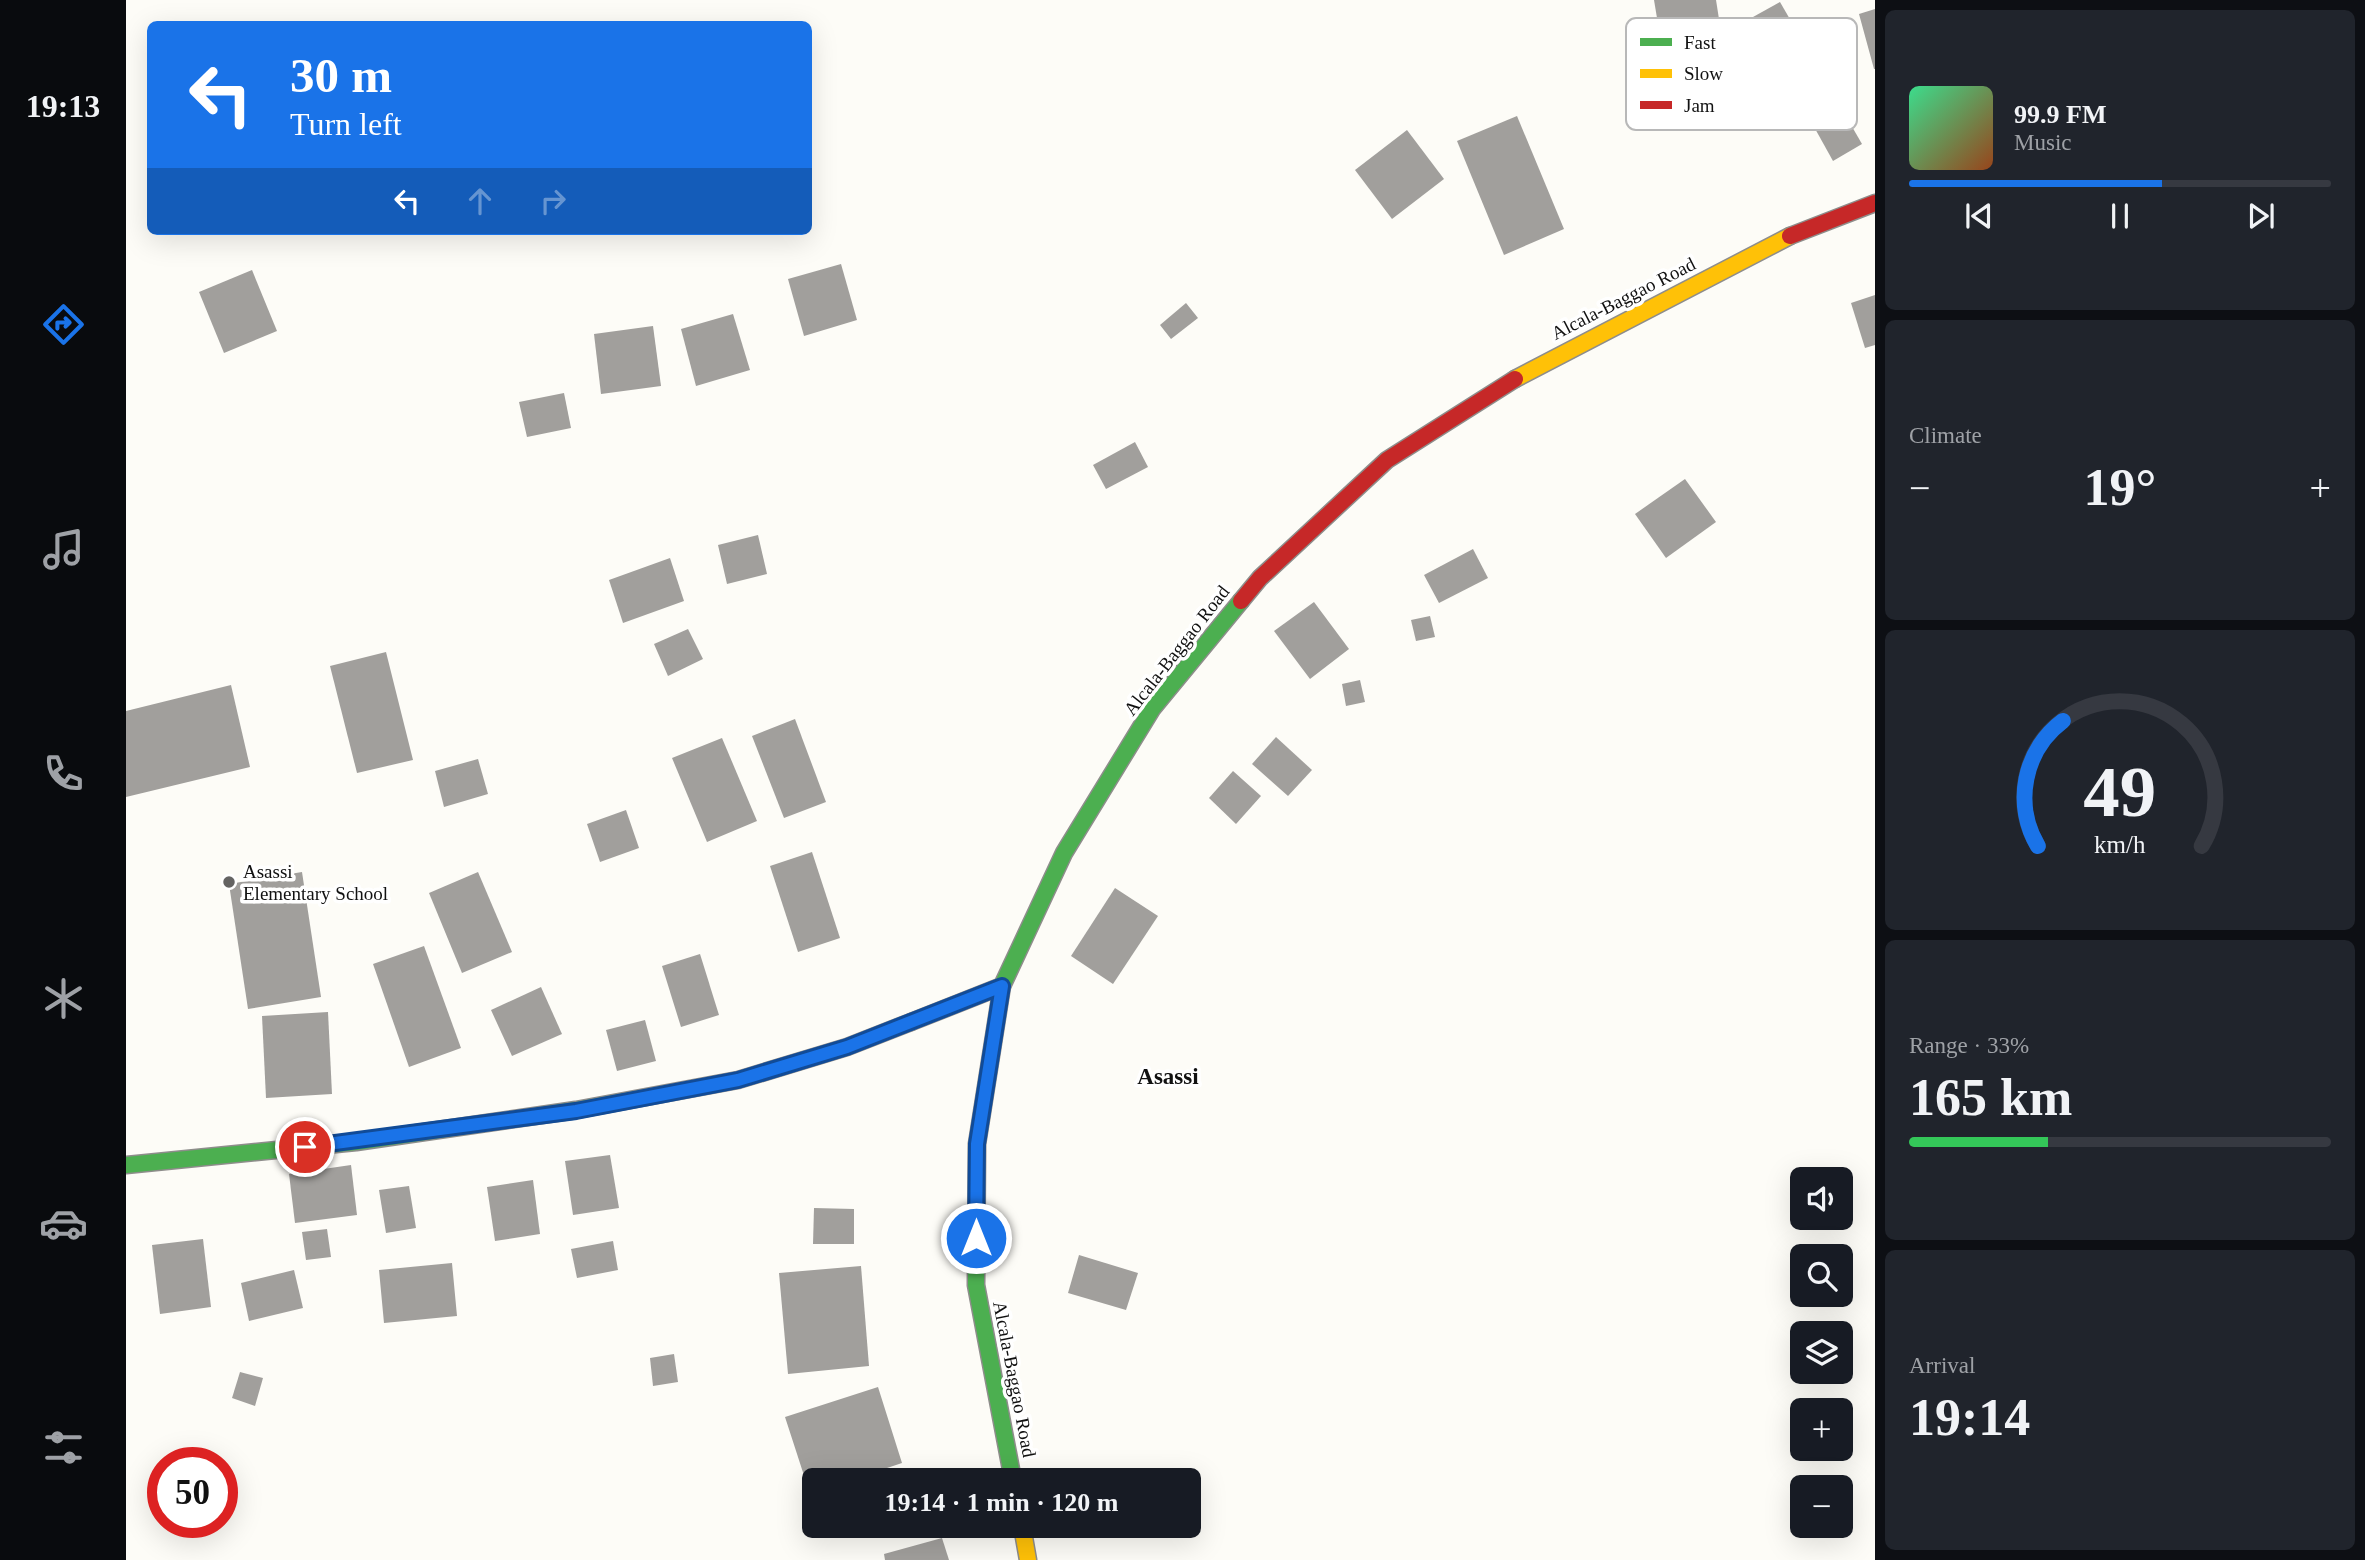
<!DOCTYPE html>
<meta charset="utf-8">
<style>
:root{--surface:#171b24;--page:#20242c;--text:#f1f3f6;--muted:#9ea1a6;--line:#363941;--accent:#1a73e8}
body{margin:0;font-family:Georgia,serif;background:var(--page);color:var(--text);height:100vh;display:flex;flex-direction:column;font-size:26px;white-space:nowrap}
*{box-sizing:border-box;margin:0}
p{font-size:23px;color:var(--muted)}
.icon{flex:none;width:38px;height:38px;fill:none;stroke:currentColor;stroke-width:2;stroke-linecap:round;stroke-linejoin:round}
.map{position:relative;flex:1;overflow:hidden}
.panel{display:flex;flex-direction:column;gap:10px;padding:10px;background:#0d0f14;width:490px}
.panel>*{flex:none}
.guide{position:absolute;left:21px;top:21px;width:665px;height:214px;border-radius:10px;box-shadow:0 7px 28px #0002;background:#1a73e8;color:#fff;overflow:hidden}
.controls{position:absolute;left:1664px;top:1167px;display:grid;gap:14px}
.controls a{display:grid;place-items:center;width:63px;height:63px;border-radius:10px;background:var(--surface);box-shadow:0 7px 28px #0002;font-size:35px}
.speed{position:absolute;left:21px;top:1447px;display:flex;gap:14px;font-size:35px;font-weight:700;text-align:center}
.speed>*{display:grid;place-content:center;width:91px;height:91px;border-radius:50%;background:var(--surface);box-shadow:0 7px 28px #0002;line-height:1}
.speed .limit{border:10px solid #d22;background:#fff;color:#111}
.pin{position:absolute;display:grid;place-items:center;width:60px;height:60px;color:#fff;margin:-30px;border:4px solid #fff;border-radius:50%;box-shadow:0 2px 7px #0007}
.me{position:absolute;width:77px;margin:-38px;rotate:0deg;stroke-linejoin:round;filter:drop-shadow(0 0 5px #0008)}
.turn{display:flex;align-items:center;gap:24px;height:147px;padding:0 28px;font-size:32px}
.turn .icon{width:91px;height:91px;stroke-width:2.5}
.turn b{display:block;font-size:49px;line-height:60px}
.lanes{display:flex;align-items:center;height:66px;padding:0 28px;background:#0003;justify-content:center;gap:35px;direction:ltr}
.lanes .off{opacity:.35}
.big{font-size:52px;font-weight:600;line-height:1.1}
.panel .card{flex:1;display:flex;flex-direction:column;justify-content:center;gap:10px;min-width:0;padding:0 24px;border-radius:10px;background:var(--page)}
.panel .dial{align-items:center;gap:0}
.dial svg{height:182px;overflow:visible;fill:none;stroke:var(--line);stroke-width:7;stroke-linecap:round;text-anchor:middle}
.dial text{fill:var(--text);stroke:none}
.song{display:flex;align-items:center;gap:21px}
.cover{width:84px;height:84px;border-radius:10px;background:linear-gradient(135deg,hsl(150 70% 55%),hsl(20 70% 35%))}
.played{height:7px;border-radius:4px;background:linear-gradient(90deg,var(--accent) 60%,var(--line) 60%)}
.keys{display:flex;justify-content:space-around;direction:ltr}
.heat{display:flex;justify-content:space-between;align-items:center;font-size:38px;direction:ltr}
.charge{height:10px;border-radius:5px;background:linear-gradient(90deg,#34c759 33%,var(--line) 0)}
.trip{position:absolute;left:676px;top:1468px;width:399px;height:70px;border-radius:10px;background:var(--surface);box-shadow:0 7px 28px #0002;font-weight:600;line-height:70px;text-align:center}
main{display:flex;flex:1;min-height:0}
.tabs{display:flex;flex-direction:column;width:126px;justify-content:space-around;align-items:center;background:#090b0e;color:var(--muted)}
.tabs .icon{width:49px;height:49px}
.tabs .selected{color:var(--accent)}
.tabs b{font-size:32px;color:var(--text)}
.map>svg:first-child{display:block}
.building{fill:#a19f9c}
.lines{fill:none;stroke-linecap:round;stroke-linejoin:round}
.fast-casing{stroke:#8e8d8b;stroke-width:19}
.slow-casing{stroke:#8e8d8b;stroke-width:19}
.jam-casing{stroke:#8e8d8b;stroke-width:19}
.fast{stroke:#4caf50;stroke-width:16}
.slow{stroke:#ffc107;stroke-width:16}
.jam{stroke:#c62828;stroke-width:16}
.route-casing{stroke:#114b97;stroke-width:18}
.route{stroke:#1a73e8;stroke-width:12}
.poi-dot{fill:#646362;stroke:#fff;stroke-width:2.5}
.labels{text-anchor:middle;stroke-width:7;stroke-linejoin:round;paint-order:stroke}
.street-label{font-size:19px;fill:#111;stroke:#fff}
.poi-label{font-size:19px;fill:#111;stroke:#fff;text-anchor:start}
.quarter-label{font-size:23px;font-weight:bold;fill:#111;stroke:#fff}
.key{fill:#fff;stroke:#b8b8b8;stroke-width:2}
.key-label{font-size:19px;fill:#111}
</style>
<main>
<nav class="tabs">
<b>19:13</b>
<svg class="icon selected" aria-label="directions" viewBox="0 0 24 24"><path d="M12 3l9 9-9 9-9-9zM9 14v-3h6M13 9l2 2-2 2"/></svg>
<svg class="icon" aria-label="music" viewBox="0 0 24 24"><path d="M9 18V5l10-2v13"/><circle cx="6" cy="18" r="3"/><circle cx="16" cy="16" r="3"/></svg>
<svg class="icon" aria-label="phone" viewBox="0 0 24 24"><path d="M5 4h4l2 5-3 2q2 4 5 5l2-3 5 2v4C11 20 4 13 5 4z"/></svg>
<svg class="icon" aria-label="climate" viewBox="0 0 24 24"><path d="M12 3v18M4 7l16 10M4 17L20 7"/></svg>
<svg class="icon" aria-label="car" viewBox="0 0 24 24"><path d="M5 17H2v-5l4-1 3-4h7l3 4 3 1v5h-3M9 17h6M6 11h13"/><circle cx="7" cy="17" r="2"/><circle cx="17" cy="17" r="2"/></svg>
<svg class="icon" aria-label="filters" viewBox="0 0 24 24"><path d="M4 7h16M4 17h16"/><circle cx="9" cy="7" r="2"/><circle cx="15" cy="17" r="2"/></svg>
</nav>
<div class="map">
<svg width="1749" height="1560" viewBox="0 0 1749 1560">
<rect width="100%" height="100%" fill="#fdfcf7"/>
<g class="building">
<polygon points="1528,0 1590,0 1596,38 1536,48"/>
<polygon points="1654,2 1736,144 1707,161 1627,17"/>
<polygon points="1749,9 1749,69 1748,69 1733,14"/>
<polygon points="1391,116 1438,229 1378,255 1331,141"/>
<polygon points="1281,130 1318,179 1266,219 1229,170"/>
<polygon points="715,264 731,320 678,336 662,279"/>
<polygon points="126,270 151,331 98,353 73,292"/>
<polygon points="1749,295 1749,345 1739,348 1725,303"/>
<polygon points="1060,303 1072,318 1045,339 1034,325"/>
<polygon points="607,314 624,370 570,386 555,329"/>
<polygon points="527,326 535,386 475,394 468,334"/>
<polygon points="438,393 445,428 401,437 393,402"/>
<polygon points="1009,442 1022,467 980,489 967,465"/>
<polygon points="1559,479 1590,522 1540,558 1509,514"/>
<polygon points="632,535 641,574 601,584 592,545"/>
<polygon points="1347,549 1362,578 1313,603 1298,575"/>
<polygon points="544,558 558,601 497,623 483,580"/>
<polygon points="1188,602 1223,649 1184,679 1148,631"/>
<polygon points="1304,616 1309,637 1290,641 1285,620"/>
<polygon points="562,629 577,659 542,676 528,644"/>
<polygon points="260,652 287,760 231,773 204,666"/>
<polygon points="1234,680 1239,702 1220,706 1216,684"/>
<polygon points="105,685 124,767 0,797 0,711"/>
<polygon points="669,719 700,802 658,818 626,736"/>
<polygon points="1150,737 1186,770 1162,796 1126,764"/>
<polygon points="596,738 631,821 581,842 546,758"/>
<polygon points="352,759 362,794 318,807 309,771"/>
<polygon points="1107,771 1135,796 1110,824 1083,798"/>
<polygon points="500,810 513,848 474,862 461,824"/>
<polygon points="686,852 714,938 672,952 644,866"/>
<polygon points="176,872 195,997 122,1009 103,884"/>
<polygon points="352,872 386,952 336,973 303,893"/>
<polygon points="989,888 1032,916 987,984 945,956"/>
<polygon points="298,946 335,1048 283,1067 247,964"/>
<polygon points="574,954 593,1015 555,1027 536,966"/>
<polygon points="415,987 436,1034 386,1056 365,1010"/>
<polygon points="202,1012 206,1094 140,1098 136,1016"/>
<polygon points="519,1020 530,1061 491,1071 480,1030"/>
<polygon points="484,1155 493,1208 447,1215 439,1161"/>
<polygon points="225,1165 231,1215 169,1223 163,1174"/>
<polygon points="407,1180 414,1234 369,1241 361,1187"/>
<polygon points="283,1186 290,1228 260,1233 253,1190"/>
<polygon points="688,1208 728,1209 728,1244 687,1244"/>
<polygon points="201,1229 205,1257 180,1260 176,1232"/>
<polygon points="77,1239 85,1307 34,1314 26,1245"/>
<polygon points="487,1241 492,1270 451,1278 445,1249"/>
<polygon points="953,1255 1012,1273 1000,1310 942,1293"/>
<polygon points="326,1263 331,1316 258,1323 253,1270"/>
<polygon points="735,1266 743,1366 662,1374 653,1273"/>
<polygon points="168,1270 177,1308 123,1321 115,1283"/>
<polygon points="548,1354 552,1382 527,1386 524,1358"/>
<polygon points="114,1372 137,1378 129,1406 106,1398"/>
<polygon points="752,1387 776,1463 725,1480 688,1480 688,1493 684,1494 659,1417"/>
<polygon points="816,1538 823,1560 759,1560 758,1554"/>
</g>
<g class="lines">
<g class="fast-casing">
<g id="fast">
<polyline points="0,1165 230,1142 450,1110 612,1080 721,1047 785,1022"/>
<polyline points="887,1480 850,1285 851,1144 876,986 938,853 1026,709 1115,601"/>
</g>
</g>
<g class="slow-casing">
<g id="slow">
<polyline points="1389,379 1664,236"/>
<polyline points="896,1526 902,1560"/>
</g>
</g>
<g class="jam-casing">
<g id="jam">
<polyline points="1664,236 1749,203"/>
<polyline points="1115,601 1134,578 1261,460 1389,379"/>
<polyline points="785,1022 876,986"/>
</g>
</g>
<use href="#fast" class="fast"/>
<use href="#slow" class="slow"/>
<use href="#jam" class="jam"/>
</g>
<g class="lines">
<g class="route-casing">
<polyline id="route" points="179,1147 450,1111 612,1080 721,1047 876,986 851,1144 850,1238"/>
</g>
<use href="#route" class="route"/>
</g>
<circle class="poi-dot" cx="103" cy="882" r="7"/>
<g class="labels">
<g class="street-label">
<text transform="translate(1497 298) rotate(-27)" y="7">Alcala-Baggao Road</text>
<text transform="translate(1050 650) rotate(-52)" y="7">Alcala-Baggao Road</text>
<text transform="translate(889 1379) rotate(79)" y="7">Alcala-Baggao Road</text>
</g>
<g class="poi-label">
<text x="117" y="878">Asassi<tspan x="117" dy="22">Elementary School</tspan></text>
</g>
<g class="quarter-label">
<text x="1042" y="1084">Asassi</text>
</g>
</g>
<rect x="1500" y="18" width="231" height="112" rx="10" class="key"/>
<rect x="1514" y="38" width="32" height="8" fill="#4caf50"/>
<rect x="1514" y="69" width="32" height="9" fill="#ffc107"/>
<rect x="1514" y="101" width="32" height="8" fill="#c62828"/>
<g class="key-label">
<text x="1558" y="49">Fast</text>
<text x="1558" y="80">Slow</text>
<text x="1558" y="112">Jam</text>
</g>
</svg>
<div class="controls">
<a><svg class="icon" aria-label="sound" viewBox="0 0 24 24"><path d="M4 9h4l5-4v14l-5-4H4zM17 9q2 3 0 6"/></svg></a>
<a><svg class="icon" aria-label="search" viewBox="0 0 24 24"><circle cx="10" cy="10" r="6"/><path d="M15 15l6 6"/></svg></a>
<a><svg class="icon" aria-label="layers" viewBox="0 0 24 24"><path d="M12 4l9 5-9 5-9-5zM3 14l9 5 9-5"/></svg></a>
<a>+</a>
<a>−</a>
</div>
<div class="speed"><div class="limit">50</div></div>
<div class="pin" style="left:179px;top:1147px;background:#d93025"><svg class="icon" aria-label="arrive" viewBox="0 0 24 24"><path d="M6 21V4h12l-3 4 3 4H6"/></svg></div>
<svg class="me" style="left:850px;top:1238px" viewBox="-20 -20 40 40"><circle r="17" fill="#1a73e8" stroke="#fff" stroke-width="3"/><path d="M0-11L8 9 0 5-8 9z" fill="#fff"/></svg>
<div class="trip">19:14 · 1 min · 120 m</div>
<div class="guide">
<div class="turn"><svg class="icon" aria-label="left" viewBox="0 0 24 24"><path d="M17 20v-9H6M10 6l-5 5 5 5"/></svg><div><b>30 m</b>Turn left</div></div>
<div class="lanes"><svg class="icon" aria-label="left" viewBox="0 0 24 24"><path d="M17 20v-9H6M10 6l-5 5 5 5"/></svg><svg class="icon off" aria-label="ahead" viewBox="0 0 24 24"><path d="M12 20V5M6 11l6-6 6 6"/></svg><svg class="icon off" aria-label="right" viewBox="0 0 24 24"><path d="M7 20v-9h11M14 6l5 5-5 5"/></svg></div>
</div>
</div>
<section class="panel">
<div class="card">
<div class="song"><i class="cover"></i><div><b>99.9 FM</b><p>Music</p></div></div>
<div class="played"></div>
<div class="keys"><svg class="icon" aria-label="previous" viewBox="0 0 24 24"><path d="M18 5L8 12l10 7zM5 5v14"/></svg><svg class="icon" aria-label="pause" viewBox="0 0 24 24"><path d="M8 5v14M16 5v14"/></svg><svg class="icon" aria-label="next" viewBox="0 0 24 24"><path d="M6 5l10 7-10 7zM19 5v14"/></svg></div>
</div>
<div class="card"><p>Climate</p>
<div class="heat"><a>−</a><b class="big">19°</b><a>+</a></div>
</div>
<div class="card dial"><svg viewBox="0 0 100 80">
<path d="M14 69A42 42 0 1 1 86 69"/>
<path d="M14 69A42 42 0 0 1 25 14" stroke="#1a73e8"/>
<text x="50" y="56" font-size="32" font-weight="700">49</text>
<text x="50" y="72" font-size="11">km/h</text>
</svg></div>
<div class="card"><p>Range · 33%</p><b class="big">165 km</b><div class="charge"></div></div>
<div class="card"><p>Arrival</p><b class="big">19:14</b></div>
</section>
</main>
